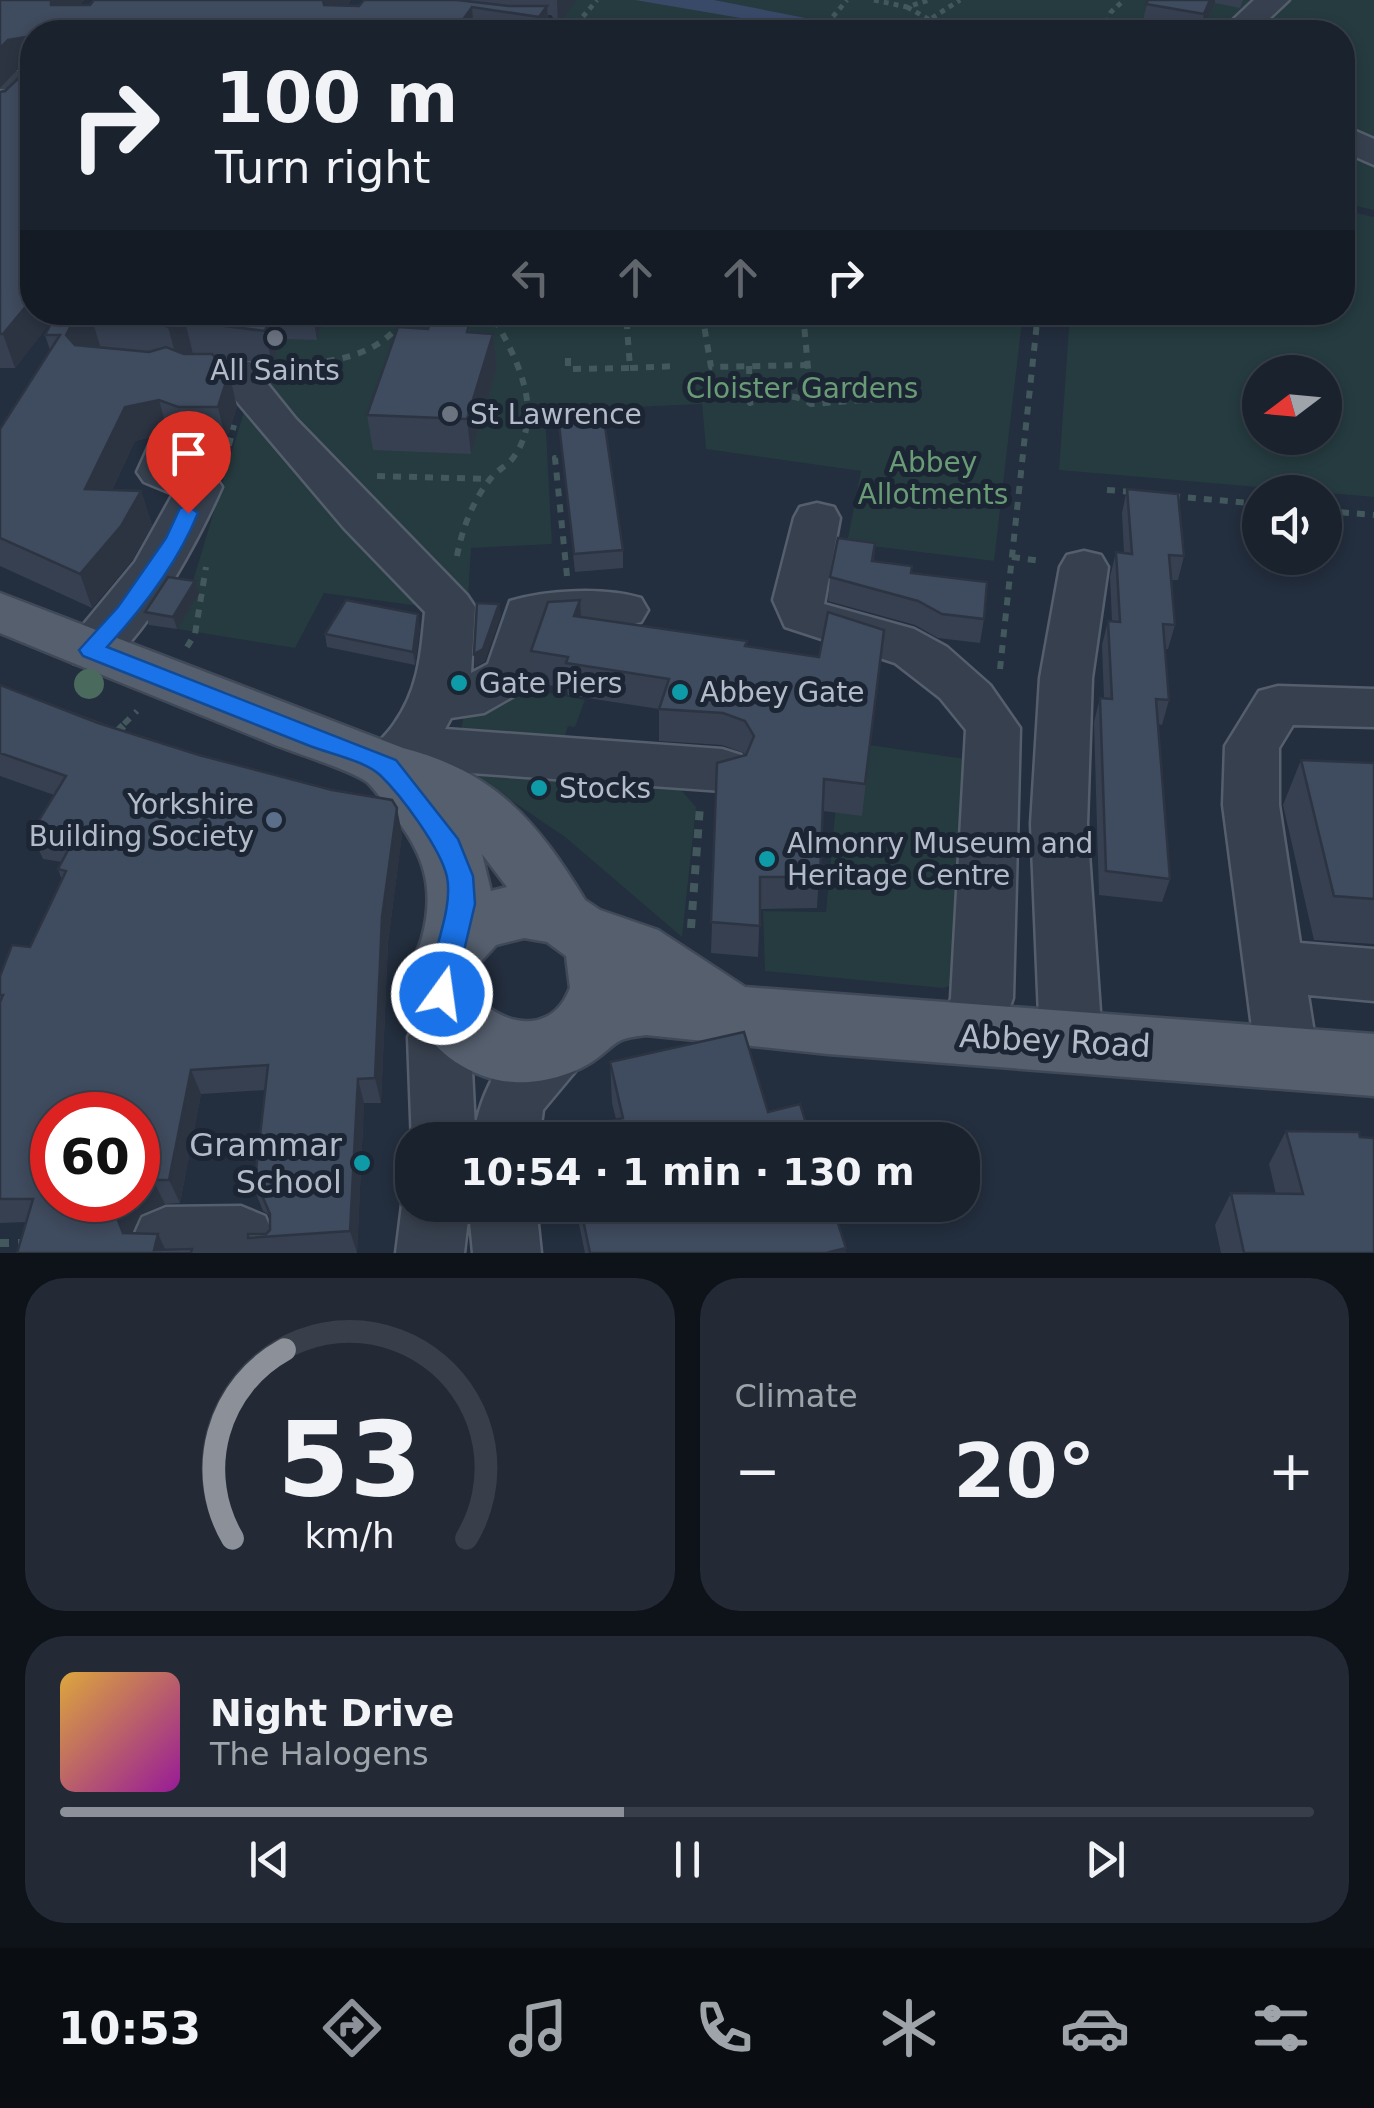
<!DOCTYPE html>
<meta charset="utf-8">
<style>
:root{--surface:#1a222e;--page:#232a36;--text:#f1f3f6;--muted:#9fa4aa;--line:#383f4a;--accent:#8c9099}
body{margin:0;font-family:"DejaVu Sans",sans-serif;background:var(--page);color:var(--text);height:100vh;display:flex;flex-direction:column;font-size:38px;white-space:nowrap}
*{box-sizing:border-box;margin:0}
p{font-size:32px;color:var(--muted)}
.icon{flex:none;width:55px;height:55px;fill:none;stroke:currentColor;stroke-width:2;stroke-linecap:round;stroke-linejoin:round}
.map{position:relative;height:1253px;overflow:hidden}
.sheet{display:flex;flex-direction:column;gap:25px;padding:25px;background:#0e1319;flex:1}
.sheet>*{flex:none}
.top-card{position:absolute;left:20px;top:20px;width:1335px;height:305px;border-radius:40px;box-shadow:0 5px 15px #0003,0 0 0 2px var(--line);background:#1a222e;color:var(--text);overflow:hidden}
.needle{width:65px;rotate:254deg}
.tools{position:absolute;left:1242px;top:355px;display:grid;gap:20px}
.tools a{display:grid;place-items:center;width:100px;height:100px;border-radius:50%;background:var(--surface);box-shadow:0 5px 15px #0003,0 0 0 2px var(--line);font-size:50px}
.speed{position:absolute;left:30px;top:1092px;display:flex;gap:20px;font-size:50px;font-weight:700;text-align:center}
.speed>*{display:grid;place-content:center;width:130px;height:130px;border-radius:50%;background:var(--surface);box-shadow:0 5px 15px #0003,0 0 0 2px var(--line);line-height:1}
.speed .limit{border:15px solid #d22;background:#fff;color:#111}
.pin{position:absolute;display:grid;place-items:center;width:85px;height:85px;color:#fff;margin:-102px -42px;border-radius:50% 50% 50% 0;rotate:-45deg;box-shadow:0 0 10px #0007}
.pin .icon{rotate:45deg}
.me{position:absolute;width:110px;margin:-55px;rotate:14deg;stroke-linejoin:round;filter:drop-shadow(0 0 8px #0008)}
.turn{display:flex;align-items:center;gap:35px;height:210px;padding:0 30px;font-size:45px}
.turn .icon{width:130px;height:130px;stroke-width:2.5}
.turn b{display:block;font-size:70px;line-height:85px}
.lanes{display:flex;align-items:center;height:95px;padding:0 30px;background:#0003;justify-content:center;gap:50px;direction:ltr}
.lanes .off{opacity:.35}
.big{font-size:75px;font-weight:700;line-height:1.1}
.sheet .tile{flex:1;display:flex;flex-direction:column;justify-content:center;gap:15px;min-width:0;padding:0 35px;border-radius:40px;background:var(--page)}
.sheet .dial{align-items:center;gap:0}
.dial svg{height:260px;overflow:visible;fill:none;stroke:var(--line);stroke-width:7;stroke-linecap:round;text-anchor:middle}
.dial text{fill:var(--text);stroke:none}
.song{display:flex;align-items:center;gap:30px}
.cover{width:120px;height:120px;border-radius:15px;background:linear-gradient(135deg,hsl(40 70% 55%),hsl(300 70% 35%))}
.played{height:10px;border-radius:5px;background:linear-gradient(90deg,var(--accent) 45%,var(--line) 45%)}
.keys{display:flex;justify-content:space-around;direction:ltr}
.heat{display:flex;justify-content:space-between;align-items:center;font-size:55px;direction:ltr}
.sheet .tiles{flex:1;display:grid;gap:25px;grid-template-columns:1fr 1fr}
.tile:last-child{grid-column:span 2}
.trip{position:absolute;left:395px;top:1122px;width:585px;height:100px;border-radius:40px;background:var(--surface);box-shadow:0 5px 15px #0003,0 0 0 2px var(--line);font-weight:700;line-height:100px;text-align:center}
.tab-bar{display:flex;height:160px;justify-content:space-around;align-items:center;background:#0a0e12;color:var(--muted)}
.tab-bar .icon{width:70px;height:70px}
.tab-bar .selected{color:var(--accent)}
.tab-bar b{font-size:45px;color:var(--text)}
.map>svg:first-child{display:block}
.green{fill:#253b3f;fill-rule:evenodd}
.water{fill:#384a68}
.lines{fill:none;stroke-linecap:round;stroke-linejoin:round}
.minor-casing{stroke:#555e6c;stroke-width:5}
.major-casing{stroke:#404957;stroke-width:5}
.path-far2{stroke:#43585c;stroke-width:5;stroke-dasharray:5 5;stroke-linecap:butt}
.path-far1{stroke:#43585c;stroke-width:6;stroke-dasharray:8 8;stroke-linecap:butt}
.path{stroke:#43585c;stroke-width:8;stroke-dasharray:9 9;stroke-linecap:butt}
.minor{fill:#37404e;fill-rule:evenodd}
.major{fill:#555f6e;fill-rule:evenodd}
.tree{fill:#4a6a5d}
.wall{fill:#364051}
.shaded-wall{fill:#2c3442}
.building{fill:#3f4b5e;stroke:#2c3442;stroke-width:2.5}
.route{fill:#1a73e8;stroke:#114b97;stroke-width:2.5}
.worship-dot{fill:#6b7280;stroke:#1c2533;stroke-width:4}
.culture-dot{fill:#0f9aa8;stroke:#1c2533;stroke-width:4}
.service-dot{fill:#5c6f8a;stroke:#1c2533;stroke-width:4}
.labels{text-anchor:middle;stroke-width:10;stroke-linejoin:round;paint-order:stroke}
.poi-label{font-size:28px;fill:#b3bbc9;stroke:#1c2533;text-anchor:start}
.park-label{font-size:28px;fill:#699b76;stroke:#1c2533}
.near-street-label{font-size:32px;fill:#b3bbc9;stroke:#1c2533}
.near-poi-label{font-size:32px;fill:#b3bbc9;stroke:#1c2533;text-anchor:end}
</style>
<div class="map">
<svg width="1374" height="1253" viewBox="0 0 1374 1253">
<rect width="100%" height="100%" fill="#232e3e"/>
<g class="green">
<polygon points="576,0 1374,0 1374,210 1343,203 1342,32 552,32"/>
<path d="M1343 210 1374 217V497L1059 470 1070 313 1342 312ZM1260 372H1325V438H1260Z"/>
<polygon points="326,313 1023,313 994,561 847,543 861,471 706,449 702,404 545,411 552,544 471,548 463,686 434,608 324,593 295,648 177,629 199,594 192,584 255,375 272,364 281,339"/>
<polygon points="509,685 585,700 575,727 568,726 562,745 460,738 464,712"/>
<polygon points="842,741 972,760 967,981 943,988 765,971 763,911 826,912"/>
<polygon points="462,767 665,772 696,807 682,937 565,837"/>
</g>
<polygon class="water" points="635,0 714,0 836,24 828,32 822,32"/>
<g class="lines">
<g class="minor-casing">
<g id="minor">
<polygon points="1254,0 1289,0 1255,32 1220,32"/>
<polygon points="0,69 32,72 32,92 0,89"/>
<polygon points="1342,125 1374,139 1374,165 1342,151"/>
<path d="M193 358 250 362 296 419 467 595 475 607 471 673 488 664 510 601C547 590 604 587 641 598L648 610 641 622 623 627 548 630 528 688 484 713 451 718 445 729 722 749 741 755 749 770 741 785 722 791 456 772 423 763C405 782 394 789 368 781L360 766C369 749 384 739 394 724 419 689 421 653 425 612L344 528 222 384 178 380 172 371 178 362Z"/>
<path d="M167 437 183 441 189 451 185 465 215 476 222 487C201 535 151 629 111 661 99 670 86 667 73 663L66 650 73 637 135 562 173 494 144 482 137 472 151 441Z"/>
<polygon points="817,503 834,507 840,518 824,604 914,629 947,647 990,685 1020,728 1013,998 993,1056 971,1064 949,1056 940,1037 951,998 966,730 940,698 895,663 785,627 773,600 794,518 800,507"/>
<polygon points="1084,551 1101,555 1108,567 1092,678 1087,824 1102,1040 1093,1059 1071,1067 1049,1059 1040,1040 1031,824 1040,678 1060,567 1067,555"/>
<polygon points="1278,686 1374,689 1374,727 1293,725 1279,748 1279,805 1300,943 1374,949 1374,1001 1308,995 1318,1058 1309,1078 1287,1086 1265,1078 1256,1058 1223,805 1225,746 1259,691"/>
<path d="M456 999 478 1007 487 1026 478 1045 471 1050 475 1129C483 1082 514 1033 561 1015L583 1024 592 1043 583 1062 543 1110 539 1140H412V1145L408 1037 417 1018Z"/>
<polygon points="412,1182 412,1205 536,1205 541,1253 473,1253 469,1211 464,1253 396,1253 402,1205"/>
<polygon points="241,1206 265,1216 275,1239 275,1253 137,1253 132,1240 142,1217 166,1207"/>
</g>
</g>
<g class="major-casing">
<path id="major" d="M0 593 403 748C495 772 536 820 585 900L600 910 658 930 745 987 1374 1034V1096L828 1054 646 1035C617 1039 621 1039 600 1056 578 1074 541 1084 514 1082 463 1080 407 1035 408 981 408 965 418 953 422 938 436 886 423 852 391 812 384 803 375 789 367 782 347 768 293 753 268 742 179 706 89 670 0 633ZM482 854 507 887 491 891ZM524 938 547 942 566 956 570 988C553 1033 508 1028 479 999L476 967 496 945Z"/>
</g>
<g class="path-far2">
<polyline points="874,0 907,7 929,0"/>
<polyline points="907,7 930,20 994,32"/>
<polyline points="932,18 960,0"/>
<polyline points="570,32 597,0"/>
<polyline points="820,32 847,0"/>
<polyline points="1103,32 1111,12 1124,0"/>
<polyline points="490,312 492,316"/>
<polyline points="626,312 626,316"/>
<polyline points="702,312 703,316"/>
<polyline points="803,312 803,316"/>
<polyline points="406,316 408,312"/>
<polyline points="1038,316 1038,312"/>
</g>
<g class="path-far1">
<polyline points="702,313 711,367 807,365"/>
<polyline points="803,313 811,401"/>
<polyline points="568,358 568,369 630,368 626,313"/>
<path d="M279 366C328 362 381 360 407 313"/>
<path d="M749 366 750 403C770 395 795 392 811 404L877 399"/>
<polyline points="630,368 677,366"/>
<polyline points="225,461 234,425"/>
<polyline points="377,476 491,479"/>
<polyline points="1107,490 1134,492"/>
<polyline points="1172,496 1260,504"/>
<polyline points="1325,511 1374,515"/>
<path d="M457 556C462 529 473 500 491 478 497 470 507 466 513 458 547 412 515 355 491 313"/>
<polyline points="1012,557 1041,561"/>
<polyline points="567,576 555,458 570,457"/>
<polyline points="187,647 195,634 206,567"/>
<polyline points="1000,669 1038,313"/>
<polyline points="124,724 137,711"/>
</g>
<g class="path">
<polyline points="117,732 127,722"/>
<polyline points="691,928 700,806"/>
<polyline points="0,1243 24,1243"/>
</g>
<use href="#minor" class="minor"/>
<use href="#major" class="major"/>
</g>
<circle class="tree" cx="89" cy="684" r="15"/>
<g class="wall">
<polygon points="0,0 84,0 80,5 90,5 94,0 351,0 347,6 359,6 364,0 576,0 558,24 551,15 548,15 549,32 32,32 32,312 326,312 317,340 281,339 272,364 214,357 229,373 237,407 226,441 187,441 168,433 135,441 112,490 141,491 152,525 132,560 92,608 0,566 0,429 50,350 45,335 54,318 15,368 0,368 0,92 5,91 26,71 26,69 17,70 0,88"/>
<polygon points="1148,0 1243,0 1240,8 1215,3 1202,32 1140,32"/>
<polygon points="469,325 470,333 493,334 497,368 471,454 373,450 367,415 428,329"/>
<polygon points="558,416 623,550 623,568 575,572"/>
<polygon points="1127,489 1184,556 1178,580 1171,580 1175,625 1168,649 1165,649 1169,700 1162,725 1158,724 1170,879 1162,902 1099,895 1094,722 1100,698 1104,698 1102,645 1108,621 1112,621 1110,577 1116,552 1124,553 1122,513"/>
<polygon points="875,543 874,561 911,573 984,619 980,643 938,638 915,625 828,601 830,577"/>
<polygon points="199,594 177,629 149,625 145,612"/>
<polygon points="580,600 581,617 747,646 819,657 884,630 862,816 823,811 817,908 760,909 758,957 711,953 717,763 745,755 744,753 722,745 659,741 659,709 568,695 567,688 534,683 531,651"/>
<polygon points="420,627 415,665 327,647 325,634"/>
<polygon points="0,685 402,834 388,943 381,1103 364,1103 357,1253 254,1253 248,1238 266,1234 270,1230 270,1217 268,1214 263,1211 254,1188 265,1090 201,1094 180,1203 165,1204 141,1214 131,1233 158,1234 165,1250 192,1249 194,1253 17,1253 26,1222 0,1223 0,976 30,947 62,880 58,869 62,862 43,859 31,833 54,795 0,776"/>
<polygon points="1301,760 1374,763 1374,944 1314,940 1283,805"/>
<polygon points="610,1062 768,1112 811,1140 565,1140 564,1131 616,1119 612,1103"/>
<polygon points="1286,1131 1360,1137 1374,1253 1221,1253 1215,1225 1231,1193 1276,1194 1269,1164"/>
<polygon points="575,1205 832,1205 846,1248 846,1253 585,1253"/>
</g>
<g class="shaded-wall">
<polygon points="51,0 84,0 59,30"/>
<polygon points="323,0 351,0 328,30"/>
<polygon points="557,0 576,0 558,24"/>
<polygon points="1210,0 1215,0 1215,3 1202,32 1200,32 1204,14"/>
<polygon points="547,6 549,32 540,32 539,17"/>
<polygon points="472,7 474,32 454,32"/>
<polygon points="26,37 32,67 17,70 0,88 0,48 8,40"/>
<polygon points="32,299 32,312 59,312 15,368 3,334"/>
<polygon points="272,312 276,312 281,339 272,364 265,331"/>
<polygon points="312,312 326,312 317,340"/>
<polygon points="91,316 101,349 83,355 66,335 73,322"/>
<polygon points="185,321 193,354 177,360 168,327"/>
<polygon points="493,334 497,368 471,454 467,419"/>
<polygon points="229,373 237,407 226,441 218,407"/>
<polygon points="159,400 168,433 135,441 96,523 85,489 125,407"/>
<polygon points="141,491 152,525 132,560 92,608 80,574"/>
<polygon points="195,581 199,594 177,629 173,617"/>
<polygon points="580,600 582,632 574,616"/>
<polygon points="499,604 501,616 485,661 475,667 474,654"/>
<polygon points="418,614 420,627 415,665 413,652"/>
<polygon points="397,808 402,834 388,943 381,1103 375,1078 382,917"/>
<polygon points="191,1070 201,1094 180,1203 169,1180"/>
<polygon points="358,1079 364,1103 357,1253 350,1231"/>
<polygon points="153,1180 165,1204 141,1214 129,1238 123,1233 116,1215 124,1200 138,1200 138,1187"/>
<polygon points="158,1234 167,1253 154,1250"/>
<polygon points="846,1248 846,1253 826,1253"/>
</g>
<g class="building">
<polygon points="0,0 51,0 51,5 90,5 94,0 323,0 324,5 359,6 364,0 457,0 509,6 547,6 539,17 472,7 454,32 32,32 32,299 3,334 0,334 0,92 5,91 26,71 26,37 8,40 0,48"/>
<polygon points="1148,0 1210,0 1204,14 1146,4"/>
<polygon points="57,312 272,312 265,331 185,321 168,327 150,319 91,316 73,322 66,335 75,345 149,352 166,347 184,354 212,354 229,373 218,407 178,407 159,400 125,407 85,489 141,491 121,526 80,574 0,538 0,429 60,335 45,335"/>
<polygon points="430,323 469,325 467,332 493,334 467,419 367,415 398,327 428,329"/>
<polygon points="603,412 623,550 574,554 558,416"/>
<polygon points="1127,489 1178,494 1184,556 1169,555 1175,625 1163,624 1169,700 1156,699 1170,879 1106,871 1100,698 1112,699 1108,621 1120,622 1116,552 1132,554"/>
<polygon points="838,538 875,543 872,561 912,566 911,573 987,582 984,619 942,614 918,601 830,577"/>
<polygon points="168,577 195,581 173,617 145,612"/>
<polygon points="346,600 418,614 413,652 325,634"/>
<polygon points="580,600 574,616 747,641 745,646 819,657 828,612 884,630 865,784 824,779 820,877 760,877 760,926 711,922 717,763 746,755 754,736 745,721 723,713 659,709 669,679 566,663 568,657 531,651 548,602"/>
<polygon points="477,603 499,604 483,649 474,654"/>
<polygon points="0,685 98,723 199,755 332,790 392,800 397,808 382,917 375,1078 358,1079 350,1231 248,1238 248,1234 266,1234 270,1230 270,1214 260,1191 254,1188 268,1065 191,1070 169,1180 153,1180 138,1187 138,1115 52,1115 52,1200 124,1200 116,1215 123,1233 158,1234 154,1250 192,1249 191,1253 17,1253 33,1199 0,1199 0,1002 3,995 0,995 0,976 12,945 30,947 66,871 58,869 74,839 31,833 66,776 0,753"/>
<polygon points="1301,760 1374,763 1374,899 1334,896"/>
<polygon points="744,1032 768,1112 800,1104 811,1140 566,1140 564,1131 623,1118 610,1062"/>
<polygon points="1286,1131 1359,1132 1360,1137 1374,1138 1374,1253 1244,1253 1231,1193 1303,1194"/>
<polygon points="580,1205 832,1205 846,1248 826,1253 590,1253"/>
</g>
<path class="route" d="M188 506 198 513C178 563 143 608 107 647L396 760 458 839 473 876 475 904 452 1002 442 1006 432 1002C419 976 455 918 447 877 441 849 401 795 380 775 365 761 331 754 310 746 234 716 159 686 83 656L79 650 118 607 166 538 180 508Z"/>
<g class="worship-dot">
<circle cx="275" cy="338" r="10"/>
<circle cx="450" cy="414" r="10"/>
</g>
<g class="culture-dot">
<circle cx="459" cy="683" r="10"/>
<circle cx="680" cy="692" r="10"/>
<circle cx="539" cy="788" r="10"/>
<circle cx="767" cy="859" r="10"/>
<circle cx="362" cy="1163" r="10"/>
</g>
<circle class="service-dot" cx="274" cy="820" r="10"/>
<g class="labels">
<g class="poi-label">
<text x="275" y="380" text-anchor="middle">All Saints</text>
<text x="470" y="424">St Lawrence</text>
<text x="479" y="693">Gate Piers</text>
<text x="700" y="702">Abbey Gate</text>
<text x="559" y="798">Stocks</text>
<text x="254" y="814" text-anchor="end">Yorkshire<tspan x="254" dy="32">Building Society</tspan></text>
<text x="787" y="853">Almonry Museum and<tspan x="787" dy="32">Heritage Centre</tspan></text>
</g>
<g class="park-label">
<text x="802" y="398">Cloister Gardens</text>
<text x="933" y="472">Abbey<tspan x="933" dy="32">Allotments</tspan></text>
</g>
<g class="near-street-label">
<text transform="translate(1055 1041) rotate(3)" y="11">Abbey Road</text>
</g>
<g class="near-poi-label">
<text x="342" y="1156">Grammar<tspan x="342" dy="37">School</tspan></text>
</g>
</g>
</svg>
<div class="tools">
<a><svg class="needle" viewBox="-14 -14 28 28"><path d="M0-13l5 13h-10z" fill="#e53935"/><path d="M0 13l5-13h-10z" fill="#9fa4aa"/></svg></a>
<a><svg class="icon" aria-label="sound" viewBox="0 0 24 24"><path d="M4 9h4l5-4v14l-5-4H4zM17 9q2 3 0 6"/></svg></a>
</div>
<div class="speed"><div class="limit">60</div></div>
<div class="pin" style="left:188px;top:513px;background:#d93025"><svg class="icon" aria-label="arrive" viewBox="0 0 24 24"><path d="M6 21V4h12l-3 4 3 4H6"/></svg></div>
<svg class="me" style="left:442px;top:994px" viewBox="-20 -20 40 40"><circle r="17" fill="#1a73e8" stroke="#fff" stroke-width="3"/><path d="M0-11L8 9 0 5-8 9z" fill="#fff"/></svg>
<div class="trip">10:54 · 1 min · 130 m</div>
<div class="top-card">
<div class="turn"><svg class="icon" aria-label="right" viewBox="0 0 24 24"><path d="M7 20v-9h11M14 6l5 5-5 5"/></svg><div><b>100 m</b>Turn right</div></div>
<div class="lanes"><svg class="icon off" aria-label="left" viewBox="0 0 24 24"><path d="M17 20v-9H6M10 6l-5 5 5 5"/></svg><svg class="icon off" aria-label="ahead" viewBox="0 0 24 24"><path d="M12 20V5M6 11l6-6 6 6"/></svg><svg class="icon off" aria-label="ahead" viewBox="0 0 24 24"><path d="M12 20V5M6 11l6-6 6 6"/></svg><svg class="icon" aria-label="right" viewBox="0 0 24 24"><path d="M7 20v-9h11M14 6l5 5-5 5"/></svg></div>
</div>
</div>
<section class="sheet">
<div class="tiles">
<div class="tile dial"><svg viewBox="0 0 100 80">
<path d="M14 69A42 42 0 1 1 86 69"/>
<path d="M14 69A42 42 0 0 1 30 11" stroke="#8c9099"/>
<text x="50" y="56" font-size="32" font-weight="700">53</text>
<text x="50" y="72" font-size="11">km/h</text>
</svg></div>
<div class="tile"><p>Climate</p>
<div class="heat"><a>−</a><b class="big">20°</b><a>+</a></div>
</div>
<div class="tile">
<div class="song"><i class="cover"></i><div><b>Night Drive</b><p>The Halogens</p></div></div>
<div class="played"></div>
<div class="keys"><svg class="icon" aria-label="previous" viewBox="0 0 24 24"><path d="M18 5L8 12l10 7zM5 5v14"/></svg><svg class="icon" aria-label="pause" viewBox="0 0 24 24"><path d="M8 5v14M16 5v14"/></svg><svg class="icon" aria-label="next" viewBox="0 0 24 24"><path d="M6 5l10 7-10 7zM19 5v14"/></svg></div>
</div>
</div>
</section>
<nav class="tab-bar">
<b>10:53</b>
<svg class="icon selected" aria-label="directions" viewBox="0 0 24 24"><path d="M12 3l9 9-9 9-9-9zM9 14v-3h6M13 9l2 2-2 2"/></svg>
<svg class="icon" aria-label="music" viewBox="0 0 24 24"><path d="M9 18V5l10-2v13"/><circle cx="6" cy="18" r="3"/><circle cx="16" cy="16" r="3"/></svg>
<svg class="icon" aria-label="phone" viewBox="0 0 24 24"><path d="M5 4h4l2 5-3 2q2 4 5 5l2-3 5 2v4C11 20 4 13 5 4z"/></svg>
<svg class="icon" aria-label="climate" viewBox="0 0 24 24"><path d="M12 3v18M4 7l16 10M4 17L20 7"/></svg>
<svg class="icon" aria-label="car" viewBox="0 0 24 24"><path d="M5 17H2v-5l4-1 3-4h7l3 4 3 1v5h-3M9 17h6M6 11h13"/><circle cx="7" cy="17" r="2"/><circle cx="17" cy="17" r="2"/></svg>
<svg class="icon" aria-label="filters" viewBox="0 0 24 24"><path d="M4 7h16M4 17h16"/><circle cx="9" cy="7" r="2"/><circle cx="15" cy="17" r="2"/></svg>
</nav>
